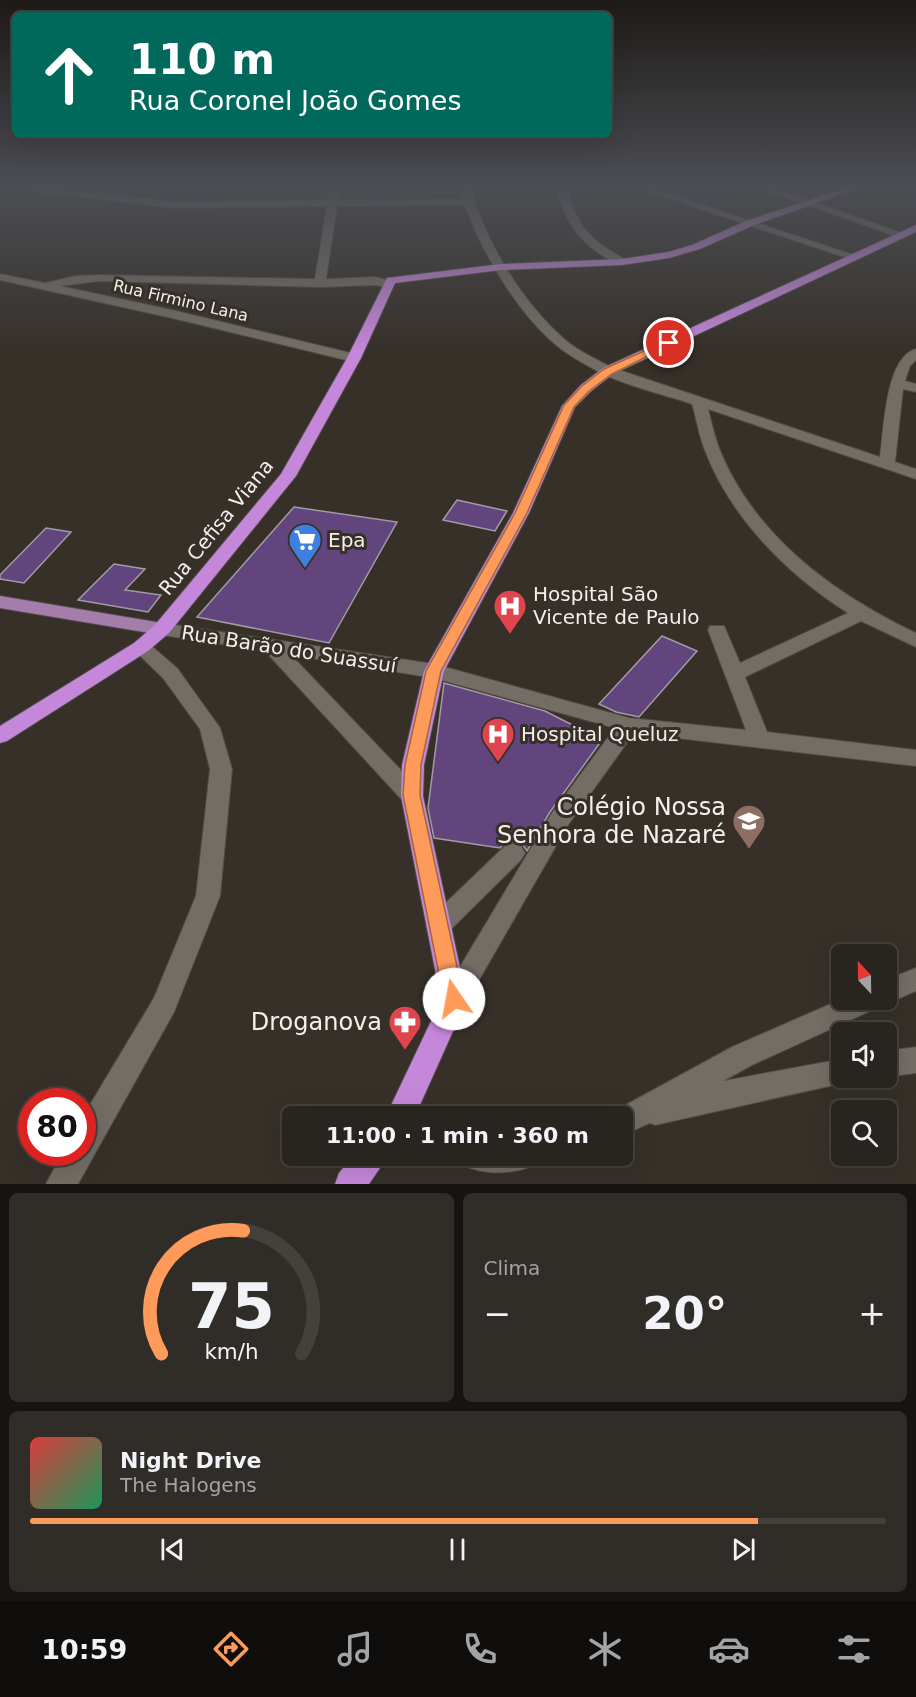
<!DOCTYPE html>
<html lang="pt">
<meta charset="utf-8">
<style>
:root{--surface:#28241f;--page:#302c28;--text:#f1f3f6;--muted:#a5a4a4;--line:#44413d;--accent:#ff9b5a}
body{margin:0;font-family:"DejaVu Sans",sans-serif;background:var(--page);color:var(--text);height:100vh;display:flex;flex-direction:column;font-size:22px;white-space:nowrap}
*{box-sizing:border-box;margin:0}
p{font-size:20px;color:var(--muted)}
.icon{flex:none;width:33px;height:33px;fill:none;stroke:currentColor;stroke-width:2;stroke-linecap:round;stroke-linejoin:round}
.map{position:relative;height:1184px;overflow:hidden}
.sheet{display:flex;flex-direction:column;gap:9px;padding:9px;background:#161411;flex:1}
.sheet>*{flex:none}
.hud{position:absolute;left:12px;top:12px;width:600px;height:126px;border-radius:9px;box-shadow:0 6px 24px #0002,0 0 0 2px var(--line);background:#00695c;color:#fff;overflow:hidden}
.needle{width:39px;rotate:338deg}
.controls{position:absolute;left:831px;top:944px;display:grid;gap:12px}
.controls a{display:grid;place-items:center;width:66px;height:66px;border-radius:9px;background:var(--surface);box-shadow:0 6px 24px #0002,0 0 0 2px var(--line);font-size:30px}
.speed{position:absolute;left:18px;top:1088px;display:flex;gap:12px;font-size:30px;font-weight:700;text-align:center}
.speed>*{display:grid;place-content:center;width:78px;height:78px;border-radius:50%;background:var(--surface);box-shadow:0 6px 24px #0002,0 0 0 2px var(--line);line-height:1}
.speed .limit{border:9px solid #d22;background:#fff;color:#111}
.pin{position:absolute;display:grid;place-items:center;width:51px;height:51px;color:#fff;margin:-26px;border:3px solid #fff;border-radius:50%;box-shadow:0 2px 6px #0007}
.me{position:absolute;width:66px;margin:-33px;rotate:348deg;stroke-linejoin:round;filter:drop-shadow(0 0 4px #0008)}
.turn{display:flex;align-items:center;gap:21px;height:126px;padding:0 18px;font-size:27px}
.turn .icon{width:78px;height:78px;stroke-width:2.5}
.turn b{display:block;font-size:42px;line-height:51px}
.big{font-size:45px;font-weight:700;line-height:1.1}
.sheet .widget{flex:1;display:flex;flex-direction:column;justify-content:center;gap:9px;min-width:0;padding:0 21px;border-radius:9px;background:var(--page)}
.sheet .dial{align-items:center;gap:0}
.dial svg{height:156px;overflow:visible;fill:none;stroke:var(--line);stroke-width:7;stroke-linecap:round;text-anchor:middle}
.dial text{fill:var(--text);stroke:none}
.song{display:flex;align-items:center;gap:18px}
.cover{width:72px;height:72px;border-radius:9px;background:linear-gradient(135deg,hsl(0 70% 55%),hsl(150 70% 35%))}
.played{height:6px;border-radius:3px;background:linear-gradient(90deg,var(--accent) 85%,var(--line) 85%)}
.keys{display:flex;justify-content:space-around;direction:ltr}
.heat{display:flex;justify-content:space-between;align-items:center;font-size:33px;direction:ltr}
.sheet .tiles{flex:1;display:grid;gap:9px;grid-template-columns:1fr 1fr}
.widget:last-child{grid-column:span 2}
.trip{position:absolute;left:282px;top:1106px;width:351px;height:60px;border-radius:9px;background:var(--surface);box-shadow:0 6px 24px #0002,0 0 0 2px var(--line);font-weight:700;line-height:60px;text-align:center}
.menu{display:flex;height:96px;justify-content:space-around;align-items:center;background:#100e0c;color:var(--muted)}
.menu .icon{width:42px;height:42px}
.menu .on{color:var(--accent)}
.menu b{font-size:27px;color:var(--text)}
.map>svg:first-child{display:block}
.building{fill:#63457e;stroke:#a09ba5;stroke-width:1.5}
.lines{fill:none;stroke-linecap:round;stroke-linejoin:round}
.minor-casing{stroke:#504c45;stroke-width:2}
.major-casing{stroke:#504c45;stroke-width:2}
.highway-casing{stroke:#504c45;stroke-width:2}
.minor{fill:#736d65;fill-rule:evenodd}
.major{fill:#a47dab;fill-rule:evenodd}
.highway{fill:#c587da;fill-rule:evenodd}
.route{fill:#ff9b5a;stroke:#a6653a;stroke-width:1.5}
.labels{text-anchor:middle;stroke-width:6;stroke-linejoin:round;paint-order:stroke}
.far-street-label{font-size:16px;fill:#f3efea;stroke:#363029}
.street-label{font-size:20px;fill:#f3efea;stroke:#363029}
.poi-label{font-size:20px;fill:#f3efea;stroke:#363029;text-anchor:start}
.near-poi-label{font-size:24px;fill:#f3efea;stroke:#363029;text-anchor:end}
</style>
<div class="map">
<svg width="916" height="1184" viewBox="0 0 916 1184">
<rect width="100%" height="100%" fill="#363029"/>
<g class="building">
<polygon points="457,500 507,511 495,531 443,520"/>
<polygon points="294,507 397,522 329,643 197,617"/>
<polygon points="46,528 71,532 24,583 0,579 0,575"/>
<polygon points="114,564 145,569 125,590 161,595 148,612 78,600"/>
<polygon points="662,636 697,651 639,717 616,712 599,704"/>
<polygon points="444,683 545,711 602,740 550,812 527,851 522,844 514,842 504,844 500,848 434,838 428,808"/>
</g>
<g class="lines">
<g class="minor-casing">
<g id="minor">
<path d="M10 186H39L173 202 328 200 330 186H340L338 200 463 199 460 186H470C485 242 524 306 569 343 582 353 598 360 613 368L880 457C884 431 885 357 916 349V360L910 366 905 381 916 384V392L903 389 895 462 916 469V479L708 409C712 424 715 439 721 453 757 538 836 595 916 633V647L861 621 745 677 767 732 916 750V766L634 733 568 825 463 1008 454 1012 445 1008 441 1000 445 992 552 813 615 728 434 678 291 655 420 790 423 796 420 802 412 804 404 802 265 651 162 635 155 633 153 629 155 625 162 623 434 664 629 718 746 730 708 630 710 626H724L740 663 848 613C788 575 732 519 706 453 699 437 697 420 692 404 663 394 629 387 601 373 588 366 573 358 561 349 519 316 483 255 465 205L337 206 326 279 376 277 393 282 395 284 389 288 376 285 320 287 99 281 60 286 172 310 359 355 361 358 359 361 354 362 172 318 0 280V274L45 283 76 276 99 275 315 279 327 206 173 208 15 189Z"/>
<path d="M555 186H565C580 229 586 237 626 260V264C618 266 612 261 605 257 574 238 566 219 555 186Z"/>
<polygon points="631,186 646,186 860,257 858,259 850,259"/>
<polygon points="754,186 768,186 907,235 906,237 898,237"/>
<polygon points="141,641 148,643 177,668 220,728 232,769 220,896 174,1012 78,1184 46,1184 63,1152 82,1152 82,1118 154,998 196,896 210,769 200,729 163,678 131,647 134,643"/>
<polygon points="513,844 521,846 525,853 521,860 447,933 438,937 429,933 426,926 429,919 505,846"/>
<polygon points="916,968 916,991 886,1004 882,1002 879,1007 752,1065 723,1081 842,1059 842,1077 854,1077 852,1081 655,1125 650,1123 632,1131 622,1127 622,1116 618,1116 622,1107 732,1047 842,999 886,999 886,980"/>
<polygon points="916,1047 916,1073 886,1077 886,1051"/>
<path d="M457 1155H540L535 1165C511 1175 485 1175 462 1165Z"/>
</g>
</g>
<g class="major-casing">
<polygon id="major" points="0,596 162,623 169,625 171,629 169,633 162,635 0,608"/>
</g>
<g class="highway-casing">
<g id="highway">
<polygon points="851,186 865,186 754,225 700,249 669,258 622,265 501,270 395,283 361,358 296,476 169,633 148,651 7,741 0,743 0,726 134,643 155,625 281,474 347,358 387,278 501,264 622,259 668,252 692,245 746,221"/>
<polygon points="916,225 916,232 613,374 591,391 575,407 529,513 444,671 424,765 423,796 467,1000 415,1116 386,1116 441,1000 401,796 402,765 424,671 513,513 562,406 581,385 603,368"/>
<polygon points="354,1155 387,1155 382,1165 369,1184 335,1184 339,1173"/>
</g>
</g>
<use href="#minor" class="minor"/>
<use href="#major" class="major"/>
<use href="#highway" class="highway"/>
</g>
<linearGradient id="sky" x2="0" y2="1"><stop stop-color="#1e1a17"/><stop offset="0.53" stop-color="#4c4e54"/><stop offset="1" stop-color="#4c4e54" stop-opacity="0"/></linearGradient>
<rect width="916" height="352" fill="url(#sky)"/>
<polygon class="route" points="666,341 674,343 612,374 589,391 574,407 527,513 441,671 421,765 420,795 464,999 461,1006 454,1008 447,1006 444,999 403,795 405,765 426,671 515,513 564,405 582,386 604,369"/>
<defs>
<g id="supermarket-pin" transform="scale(1.725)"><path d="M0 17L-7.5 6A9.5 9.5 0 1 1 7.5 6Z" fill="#3f7fe0" stroke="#363029"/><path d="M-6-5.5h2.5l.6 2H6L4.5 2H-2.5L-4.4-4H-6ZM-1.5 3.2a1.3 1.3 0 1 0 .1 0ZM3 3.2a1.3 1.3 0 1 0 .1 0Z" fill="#fff"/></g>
<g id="hospital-pin" transform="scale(1.725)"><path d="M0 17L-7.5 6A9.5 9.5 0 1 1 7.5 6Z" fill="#e0444e" stroke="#363029"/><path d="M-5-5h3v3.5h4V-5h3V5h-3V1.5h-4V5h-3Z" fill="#fff"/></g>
<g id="school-pin" transform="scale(1.725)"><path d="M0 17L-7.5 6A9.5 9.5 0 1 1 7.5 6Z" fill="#8d6e63" stroke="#363029"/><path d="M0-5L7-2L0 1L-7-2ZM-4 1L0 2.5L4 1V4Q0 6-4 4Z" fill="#fff"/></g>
<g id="pharmacy-pin" transform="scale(1.725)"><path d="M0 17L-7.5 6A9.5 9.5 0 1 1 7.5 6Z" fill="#e0444e" stroke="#363029"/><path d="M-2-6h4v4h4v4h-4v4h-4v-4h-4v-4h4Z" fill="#fff"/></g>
</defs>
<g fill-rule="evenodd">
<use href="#supermarket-pin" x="305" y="540"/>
<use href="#hospital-pin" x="510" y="606"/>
<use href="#hospital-pin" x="498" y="734"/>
<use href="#school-pin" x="749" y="821"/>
<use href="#pharmacy-pin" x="405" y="1022"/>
</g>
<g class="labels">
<g class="far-street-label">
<text transform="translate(181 300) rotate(13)" y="6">Rua Firmino Lana</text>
</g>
<g class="street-label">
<text transform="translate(216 527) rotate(-51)" y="7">Rua Cefisa Viana</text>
<text transform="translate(289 649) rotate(9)" y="7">Rua Barão do Suassuí</text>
</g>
<g class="poi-label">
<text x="328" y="547">Epa</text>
<text x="533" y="601">Hospital São<tspan x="533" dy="23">Vicente de Paulo</tspan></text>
<text x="521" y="741">Hospital Queluz</text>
</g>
<g class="near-poi-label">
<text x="726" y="815">Colégio Nossa<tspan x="726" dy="28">Senhora de Nazaré</tspan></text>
<text x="382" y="1030">Droganova</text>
</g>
</g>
</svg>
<div class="controls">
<a><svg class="needle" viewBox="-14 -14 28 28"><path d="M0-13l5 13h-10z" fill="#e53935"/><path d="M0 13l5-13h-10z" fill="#a5a4a4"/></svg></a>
<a><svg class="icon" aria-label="sound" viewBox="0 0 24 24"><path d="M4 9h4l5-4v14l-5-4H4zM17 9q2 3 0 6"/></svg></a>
<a><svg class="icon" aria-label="search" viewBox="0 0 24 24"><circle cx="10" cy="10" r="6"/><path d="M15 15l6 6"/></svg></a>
</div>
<div class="speed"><div class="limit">80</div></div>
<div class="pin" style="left:669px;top:343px;background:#d93025"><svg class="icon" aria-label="arrive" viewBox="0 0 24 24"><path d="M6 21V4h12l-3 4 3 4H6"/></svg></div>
<svg class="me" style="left:454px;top:999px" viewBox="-20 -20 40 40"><circle r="19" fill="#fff"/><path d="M0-13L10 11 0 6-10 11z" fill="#ff9b5a"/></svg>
<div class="trip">11:00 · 1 min · 360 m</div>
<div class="hud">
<div class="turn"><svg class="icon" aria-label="ahead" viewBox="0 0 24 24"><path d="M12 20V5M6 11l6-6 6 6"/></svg><div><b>110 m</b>Rua Coronel João Gomes</div></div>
</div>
</div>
<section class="sheet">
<div class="tiles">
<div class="widget dial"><svg viewBox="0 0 100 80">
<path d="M14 69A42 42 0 1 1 86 69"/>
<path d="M14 69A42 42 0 0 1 56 6" stroke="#ff9b5a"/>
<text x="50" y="56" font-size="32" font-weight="700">75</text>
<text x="50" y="72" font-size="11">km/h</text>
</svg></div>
<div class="widget"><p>Clima</p>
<div class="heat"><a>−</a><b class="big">20°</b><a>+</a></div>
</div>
<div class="widget">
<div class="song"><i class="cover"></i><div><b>Night Drive</b><p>The Halogens</p></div></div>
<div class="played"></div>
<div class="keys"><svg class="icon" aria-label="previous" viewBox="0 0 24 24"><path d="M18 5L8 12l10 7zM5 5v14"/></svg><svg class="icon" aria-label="pause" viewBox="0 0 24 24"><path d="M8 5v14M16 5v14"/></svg><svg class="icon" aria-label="next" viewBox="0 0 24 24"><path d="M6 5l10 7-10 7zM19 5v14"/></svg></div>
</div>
</div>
</section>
<nav class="menu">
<b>10:59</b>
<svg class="icon on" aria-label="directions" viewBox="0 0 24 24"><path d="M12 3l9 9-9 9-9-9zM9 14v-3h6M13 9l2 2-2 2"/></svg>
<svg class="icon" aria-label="music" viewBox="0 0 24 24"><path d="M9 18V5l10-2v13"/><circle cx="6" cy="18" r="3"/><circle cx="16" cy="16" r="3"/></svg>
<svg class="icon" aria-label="phone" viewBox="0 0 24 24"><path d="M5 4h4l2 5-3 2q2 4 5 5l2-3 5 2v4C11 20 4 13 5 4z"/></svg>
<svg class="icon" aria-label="climate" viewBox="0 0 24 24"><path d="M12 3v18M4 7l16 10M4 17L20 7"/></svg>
<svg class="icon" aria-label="car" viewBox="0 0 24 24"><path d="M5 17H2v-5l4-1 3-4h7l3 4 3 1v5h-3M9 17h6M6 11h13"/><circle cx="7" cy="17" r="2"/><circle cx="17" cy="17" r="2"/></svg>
<svg class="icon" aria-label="filters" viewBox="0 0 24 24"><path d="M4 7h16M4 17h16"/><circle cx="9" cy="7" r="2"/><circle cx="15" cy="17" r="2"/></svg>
</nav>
